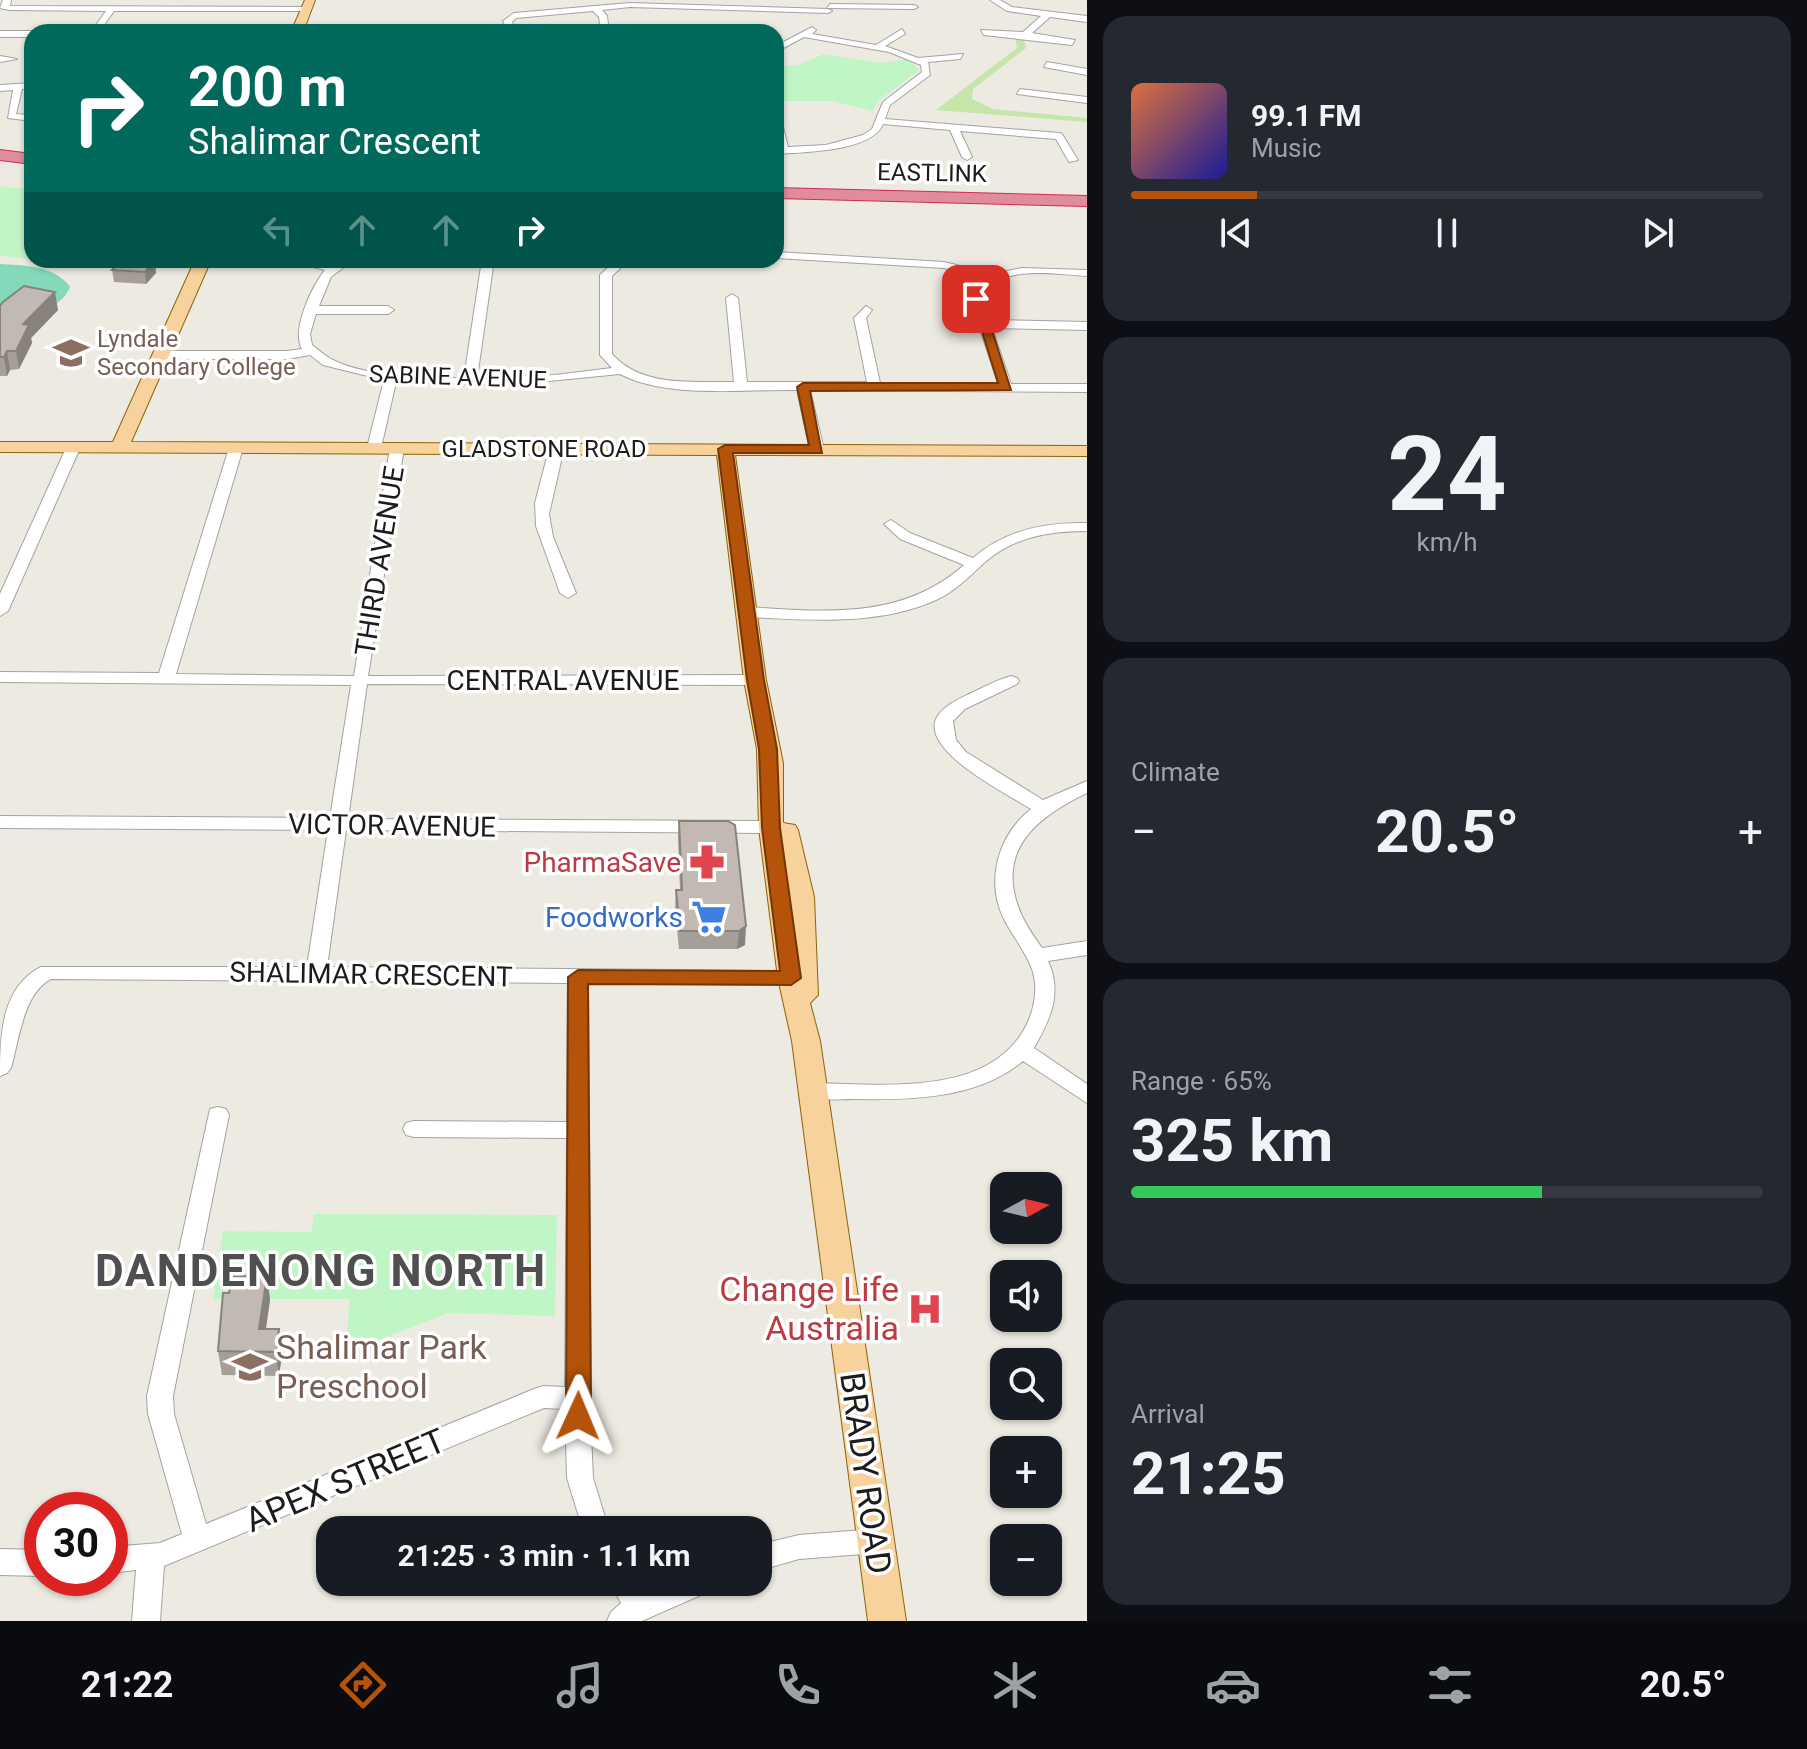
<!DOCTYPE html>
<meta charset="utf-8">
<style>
:root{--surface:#171b24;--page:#242831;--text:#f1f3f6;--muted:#9ea1a6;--line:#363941;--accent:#b45309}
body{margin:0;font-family:Roboto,sans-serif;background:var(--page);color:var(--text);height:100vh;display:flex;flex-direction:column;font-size:30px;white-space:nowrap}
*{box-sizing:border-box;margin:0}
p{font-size:26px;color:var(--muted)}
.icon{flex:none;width:44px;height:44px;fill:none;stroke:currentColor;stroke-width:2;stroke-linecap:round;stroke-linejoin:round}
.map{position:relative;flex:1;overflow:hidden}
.side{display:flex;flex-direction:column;gap:16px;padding:16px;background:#0d0f14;width:720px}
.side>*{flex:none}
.top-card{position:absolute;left:24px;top:24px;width:760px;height:244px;border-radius:24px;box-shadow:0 2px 6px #0004;background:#00695c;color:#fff;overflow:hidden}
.needle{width:52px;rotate:82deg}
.fabs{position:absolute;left:990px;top:1172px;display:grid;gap:16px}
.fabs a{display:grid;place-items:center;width:72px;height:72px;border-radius:16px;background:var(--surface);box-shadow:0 2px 6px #0004;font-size:40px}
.speed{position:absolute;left:24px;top:1492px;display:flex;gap:16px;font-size:40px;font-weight:700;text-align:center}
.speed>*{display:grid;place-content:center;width:104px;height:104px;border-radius:50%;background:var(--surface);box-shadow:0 2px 6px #0004;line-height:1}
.speed .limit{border:12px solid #d22;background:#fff;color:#111}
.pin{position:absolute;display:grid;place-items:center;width:68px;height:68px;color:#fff;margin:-34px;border-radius:16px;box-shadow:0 4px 12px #0006}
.me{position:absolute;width:88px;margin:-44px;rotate:1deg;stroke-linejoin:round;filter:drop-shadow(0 0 6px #0008)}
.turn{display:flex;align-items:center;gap:28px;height:168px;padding:0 32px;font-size:36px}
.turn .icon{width:104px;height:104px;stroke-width:2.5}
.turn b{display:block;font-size:56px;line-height:68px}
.lanes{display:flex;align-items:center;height:76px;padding:0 32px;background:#0003;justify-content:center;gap:40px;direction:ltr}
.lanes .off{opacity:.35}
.big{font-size:60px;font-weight:700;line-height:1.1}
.side .widget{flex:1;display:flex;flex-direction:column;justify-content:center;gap:12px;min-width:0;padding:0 28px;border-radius:24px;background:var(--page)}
.side .dial{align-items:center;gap:0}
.dial b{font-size:104px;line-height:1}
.song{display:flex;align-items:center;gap:24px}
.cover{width:96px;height:96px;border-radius:12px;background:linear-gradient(135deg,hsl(20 70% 55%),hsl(240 70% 35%))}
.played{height:8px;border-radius:4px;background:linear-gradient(90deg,var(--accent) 20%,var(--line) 20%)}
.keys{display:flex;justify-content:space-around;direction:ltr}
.heat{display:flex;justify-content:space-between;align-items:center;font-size:44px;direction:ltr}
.charge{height:12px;border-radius:6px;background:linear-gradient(90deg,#34c759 65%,var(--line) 0)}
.trip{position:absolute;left:316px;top:1516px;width:456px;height:80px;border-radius:24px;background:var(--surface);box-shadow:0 2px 6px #0004;font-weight:700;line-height:80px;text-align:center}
.dock{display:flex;height:128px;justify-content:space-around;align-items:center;background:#090b0e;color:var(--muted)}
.dock .icon{width:56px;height:56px}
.dock .current{color:var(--accent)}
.dock b{font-size:36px;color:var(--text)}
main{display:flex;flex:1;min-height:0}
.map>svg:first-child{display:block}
.grass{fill:#c5e5a9}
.park{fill:#c0f6c6}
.pitch{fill:#83d9ba}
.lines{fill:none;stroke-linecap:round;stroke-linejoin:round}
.minor-casing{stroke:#a3a3a3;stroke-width:2}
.major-casing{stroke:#8d6407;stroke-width:2}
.highway-casing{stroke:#ce2c5f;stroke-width:2}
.minor{fill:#fff;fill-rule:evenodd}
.major{fill:#f7d29d;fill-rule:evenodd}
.highway{fill:#e18c9a;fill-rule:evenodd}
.wall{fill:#a69f99}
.shaded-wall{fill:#87827d}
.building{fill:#c1b9b2;stroke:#87827d;stroke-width:2}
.route{fill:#b45309;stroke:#753606;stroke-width:2}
.labels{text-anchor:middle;stroke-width:7;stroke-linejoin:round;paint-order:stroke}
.far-street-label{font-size:24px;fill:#1c1c1c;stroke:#fff}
.far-education-label{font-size:24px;fill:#785e54;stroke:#fff;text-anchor:start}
.street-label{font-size:28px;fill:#1c1c1c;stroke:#fff}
.health-label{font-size:28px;fill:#be3a42;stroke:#fff;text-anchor:end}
.shop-label{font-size:28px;fill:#366cbe;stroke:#fff;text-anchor:end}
.near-health-label{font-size:34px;fill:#be3a42;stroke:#fff;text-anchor:end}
.near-education-label{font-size:34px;fill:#785e54;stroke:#fff;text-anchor:start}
.near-street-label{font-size:34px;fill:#1c1c1c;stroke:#fff}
.near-district-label{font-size:44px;font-weight:bold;letter-spacing:2px;fill:#4f4f4f;stroke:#fff}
</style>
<main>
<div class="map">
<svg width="1087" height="1621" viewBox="0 0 1087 1621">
<rect width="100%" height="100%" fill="#edeae2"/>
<polygon class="grass" points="1015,37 1023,37 1026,48 973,89 972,99 993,109 1087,118 1087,122 936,110 1017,48"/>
<g class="park">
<polygon points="824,54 880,63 909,59 919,70 877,102 873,111 832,101 778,101 776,67 798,65"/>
<polygon points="0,186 32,190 32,259 0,256"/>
<polygon points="314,1214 557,1215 555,1316 448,1313 345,1353 350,1299 213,1299 223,1231 311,1232"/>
</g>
<path class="pitch" d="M0 264C23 265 56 266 70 287 60 313 25 312 0 317Z"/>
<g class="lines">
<g class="minor-casing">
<g id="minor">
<polygon points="3,0 11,0 10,6 306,7 310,9 306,11 114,11 99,32 91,32 106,11 9,10 0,8"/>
<polygon points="990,0 1000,0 1012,7 1087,16 1087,22 1050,17 1032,33 1075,40 1072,45 984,35 981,30 1023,32 1041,16 1007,11"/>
<polygon points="630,3 828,9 832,11 828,13 630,7 602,10 607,16 609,32 601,32 599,17 593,11 516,18 512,22 516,32 508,32 503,21 514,13"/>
<polygon points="830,4 914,5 918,7 914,9 827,8"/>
<path d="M812 27 816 30 812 34 876 45 902 29 905 34 885 46 918 58 963 54 960 59 928 62 930 75 890 105 885 119 1059 133 1062 134 1078 160 1069 162 1056 139 960 131 972 157 967 160 962 157 950 130 883 124C872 152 802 152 776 154V116L781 119 788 147 826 145 863 135 872 129 883 102 922 72 921 65 889 52 804 37 776 52V46Z"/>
<polygon points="0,31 32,31 34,32 32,37 0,37"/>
<polygon points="0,56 17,59 0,62"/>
<polygon points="1047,62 1087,69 1087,75 1044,67"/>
<polygon points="32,83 32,89 22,89 16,114 32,115 32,121 8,118 13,90 0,91 0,85"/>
<polygon points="1020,89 1087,97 1087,103 1017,94"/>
<path d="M776 252 944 262 994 274 1022 268 1087 270V276C1055 274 1012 266 985 288L982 299 989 320 1087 322V330L992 328 1011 384H1087V392L810 390 824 450 817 454 810 450 797 390C744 389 668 399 620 374L507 385 396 382 381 448 374 452 367 448 384 380 323 365 310 355 287 359H160L154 355 160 351H287L302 349C291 330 312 286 325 270L284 260H307L332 265 339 260H353L331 277 319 306H388L394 310 388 314H316L310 334 312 345C319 350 325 356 333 360 367 377 426 378 464 378L482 260H494L477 378 555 375 612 368 600 355V275L616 260H629L612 276V354C642 388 694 381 734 382L726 298 732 294 738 298 747 382H867L854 318 866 306 872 310 866 318 880 383H998L970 299 974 287 984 278 944 268 776 258Z"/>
<polygon points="73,444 80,448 8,611 0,616 0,594 66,448"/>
<path d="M236 444 243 448 176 674 354 676 390 448 397 444 404 448 368 676 755 675 763 680 755 685 367 684 348 819 781 821 790 827 781 833 346 830 327 967 801 971 808 973 811 978 808 983 801 985 588 983 591 1433 593 1478 609 1530H583L567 1478 565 1409 544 1408 164 1566 160 1621H132L136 1570 110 1573V1547L160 1543 182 1534 148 1414 147 1396 210 1109 218 1107 226 1109 229 1115 173 1396 174 1414 206 1524 534 1389 543 1386 565 1387 567 1138 414 1137 406 1135 403 1129 406 1123 414 1121 567 1122 568 983 51 979C23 993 19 1041 11 1068L7 1073 0 1076C0 1037 1 987 41 967H307L328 830 0 828V816L330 818 351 685 0 682V672L159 673 229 448Z"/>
<polygon points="556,445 563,449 562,457 549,514 553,537 576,593 568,598 560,593 536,526 535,503 549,449"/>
<path d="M891 520 910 533 973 558C1005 530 1045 522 1087 523V531C1049 531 1013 537 984 563 970 576 954 592 936 600 878 626 810 620 748 617L740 612 748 607C826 612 902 620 964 565L900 539 884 524Z"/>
<path d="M1011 676 1017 678 1019 681 1017 684 965 709 953 721 956 740 966 752 1043 800 1087 781V793C1035 818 993 852 1022 916 1027 927 1035 938 1042 948L1087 941V955L1048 961C1063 993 1050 1020 1034 1048L1087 1084V1103L1023 1061C977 1099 912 1100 855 1099 839 1099 821 1101 805 1097L802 1091 805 1085 813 1083C881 1084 989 1098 1026 1026 1034 1011 1038 989 1033 972 1027 953 1013 937 1004 919 985 881 998 835 1031 809 1009 795 922 752 936 719 942 706 959 699 971 693 984 687 997 680 1011 676Z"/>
<polygon points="876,1529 885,1532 889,1541 885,1550 876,1553 799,1559 758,1571 758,1545 799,1535"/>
<polygon points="0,1549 42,1550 42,1576 0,1575"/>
<polygon points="610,1582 639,1582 644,1591 668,1582 714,1582 710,1591 642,1621 607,1621 611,1612 621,1603"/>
</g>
</g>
<g class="major-casing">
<g id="major">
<polygon points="305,0 315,0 303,32 291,32"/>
<polygon points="195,260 211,260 131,442 1087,446 1087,456 735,455 766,680 783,763 783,823 795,825 798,830 814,897 818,995 810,1003 820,1041 906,1621 868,1621 792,1041 778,978 759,828 757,749 744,680 717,455 0,452 0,442 113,442"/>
</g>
</g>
<g class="highway-casing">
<g id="highway">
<polygon points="0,150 32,154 32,164 0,160"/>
<polygon points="776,188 1087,196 1087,206 776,198"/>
</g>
</g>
<use href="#minor" class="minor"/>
<use href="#major" class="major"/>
<use href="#highway" class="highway"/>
</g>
<g class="wall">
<polygon points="112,270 156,273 146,284 114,282"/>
<polygon points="0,306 58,310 31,338 32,343 19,369 10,370 7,376 0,376"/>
<polygon points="679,821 728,821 745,945 737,949 679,949 675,908 676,890 680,890 678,838"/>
<polygon points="267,1276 270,1300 266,1329 282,1353 279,1376 222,1375 218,1351 229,1293"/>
</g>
<g class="shaded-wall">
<polygon points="155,261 156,273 146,284 145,272"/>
<polygon points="55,292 58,310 31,338 32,343 19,369 16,351 23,324"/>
<polygon points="7,351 10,370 7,376 4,357"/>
<polygon points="746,926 745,945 737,949 739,931"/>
<polygon points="267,1276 270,1300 262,1353 259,1329"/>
<polygon points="279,1329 282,1353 279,1376 276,1352"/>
</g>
<g class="building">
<polygon points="122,260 140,260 155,261 145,272 112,270"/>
<polygon points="24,286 55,292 23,324 29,325 16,351 7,351 4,357 0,357 0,306 3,302"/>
<polygon points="679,821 728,821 735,825 746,926 739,931 680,931 676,890 682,890"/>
<polygon points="232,1276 267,1276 259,1329 279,1329 276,1352 218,1351 223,1293 229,1293"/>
</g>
<polygon class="route" points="971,296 982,299 1011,390 810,391 822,453 733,453 764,680 777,749 780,828 801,978 791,985 588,984 591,1416 587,1424 578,1427 569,1424 566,1416 568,977 578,970 780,971 762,828 759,749 747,680 718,449 725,445 809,445 797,387 803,383 998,383"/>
<defs>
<g id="school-bare" transform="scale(2.76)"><path d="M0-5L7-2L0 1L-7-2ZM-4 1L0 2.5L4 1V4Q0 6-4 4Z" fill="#8d6e63" stroke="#fff" stroke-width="2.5" paint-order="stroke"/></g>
<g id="pharmacy-bare" transform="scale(2.76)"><path d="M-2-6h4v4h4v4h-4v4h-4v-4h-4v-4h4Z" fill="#e0444e" stroke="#fff" stroke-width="2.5" paint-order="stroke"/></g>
<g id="supermarket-bare" transform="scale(2.76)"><path d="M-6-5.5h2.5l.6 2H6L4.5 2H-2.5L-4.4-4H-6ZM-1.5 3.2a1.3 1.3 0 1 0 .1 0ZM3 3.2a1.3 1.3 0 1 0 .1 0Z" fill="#3f7fe0" stroke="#fff" stroke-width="2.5" paint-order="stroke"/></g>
<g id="hospital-bare" transform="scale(2.76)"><path d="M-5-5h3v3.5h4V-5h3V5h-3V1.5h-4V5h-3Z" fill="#e0444e" stroke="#fff" stroke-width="2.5" paint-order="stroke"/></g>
</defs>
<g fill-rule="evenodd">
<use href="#school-bare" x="71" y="353"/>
<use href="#pharmacy-bare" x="707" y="862"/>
<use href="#supermarket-bare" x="709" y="917"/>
<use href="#hospital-bare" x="925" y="1309"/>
<use href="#school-bare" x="250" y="1367"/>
</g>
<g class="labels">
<g class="far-street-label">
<text transform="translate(932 173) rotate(1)" y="8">EASTLINK</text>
<text transform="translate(458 377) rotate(2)" y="8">SABINE AVENUE</text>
<text x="544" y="457">GLADSTONE ROAD</text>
</g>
<g class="far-education-label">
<text x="97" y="347">Lyndale<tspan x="97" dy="28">Secondary College</tspan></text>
</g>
<g class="street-label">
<text transform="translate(379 561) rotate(-81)" y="10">THIRD AVENUE</text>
<text x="563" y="690">CENTRAL AVENUE</text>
<text transform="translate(392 825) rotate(1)" y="10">VICTOR AVENUE</text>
<text transform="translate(371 974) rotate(1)" y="10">SHALIMAR CRESCENT</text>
</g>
<g class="health-label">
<text x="681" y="872">PharmaSave</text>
</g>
<g class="shop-label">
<text x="683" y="927">Foodworks</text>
</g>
<g class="near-health-label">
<text x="899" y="1301">Change Life<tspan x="899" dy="39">Australia</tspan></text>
</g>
<g class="near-education-label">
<text x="276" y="1359">Shalimar Park<tspan x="276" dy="39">Preschool</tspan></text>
</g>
<g class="near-street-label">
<text transform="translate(866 1473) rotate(82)" y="12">BRADY ROAD</text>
<text transform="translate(345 1480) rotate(-23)" y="12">APEX STREET</text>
</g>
<g class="near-district-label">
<text x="321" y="1286">DANDENONG NORTH</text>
</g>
</g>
</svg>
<div class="fabs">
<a><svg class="needle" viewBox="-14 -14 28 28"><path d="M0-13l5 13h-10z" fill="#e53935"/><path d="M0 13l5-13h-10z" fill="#9ea1a6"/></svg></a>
<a><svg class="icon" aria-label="sound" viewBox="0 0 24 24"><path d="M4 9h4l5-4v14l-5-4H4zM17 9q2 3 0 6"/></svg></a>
<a><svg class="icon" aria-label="search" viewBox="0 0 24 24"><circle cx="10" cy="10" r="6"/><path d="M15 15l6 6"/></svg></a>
<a>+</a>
<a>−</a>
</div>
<div class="speed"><div class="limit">30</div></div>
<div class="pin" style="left:976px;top:299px;background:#d93025"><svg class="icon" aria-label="arrive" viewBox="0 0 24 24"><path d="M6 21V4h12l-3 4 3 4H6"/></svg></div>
<svg class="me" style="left:578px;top:1416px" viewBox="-20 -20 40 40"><path d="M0-17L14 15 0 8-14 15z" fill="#b45309" stroke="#fff" stroke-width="4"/></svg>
<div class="trip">21:25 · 3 min · 1.1 km</div>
<div class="top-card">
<div class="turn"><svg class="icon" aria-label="right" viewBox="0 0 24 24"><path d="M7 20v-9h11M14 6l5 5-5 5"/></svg><div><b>200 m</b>Shalimar Crescent</div></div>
<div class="lanes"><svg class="icon off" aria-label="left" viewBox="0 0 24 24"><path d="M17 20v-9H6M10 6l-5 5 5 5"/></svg><svg class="icon off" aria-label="ahead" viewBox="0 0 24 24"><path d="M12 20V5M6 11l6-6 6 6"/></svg><svg class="icon off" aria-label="ahead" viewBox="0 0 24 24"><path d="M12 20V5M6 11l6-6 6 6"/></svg><svg class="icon" aria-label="right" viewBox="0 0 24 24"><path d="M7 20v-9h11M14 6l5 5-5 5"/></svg></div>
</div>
</div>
<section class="side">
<div class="widget">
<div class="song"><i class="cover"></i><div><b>99.1 FM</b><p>Music</p></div></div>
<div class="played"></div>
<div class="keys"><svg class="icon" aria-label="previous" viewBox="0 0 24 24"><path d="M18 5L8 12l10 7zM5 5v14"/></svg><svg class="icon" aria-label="pause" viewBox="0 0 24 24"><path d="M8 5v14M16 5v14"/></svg><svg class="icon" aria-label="next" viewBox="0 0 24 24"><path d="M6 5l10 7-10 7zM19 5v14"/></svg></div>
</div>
<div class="widget dial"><b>24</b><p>km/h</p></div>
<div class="widget"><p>Climate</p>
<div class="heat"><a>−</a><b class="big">20.5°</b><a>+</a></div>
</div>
<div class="widget"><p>Range · 65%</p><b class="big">325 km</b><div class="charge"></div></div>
<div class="widget"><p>Arrival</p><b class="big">21:25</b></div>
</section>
</main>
<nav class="dock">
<b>21:22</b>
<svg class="icon current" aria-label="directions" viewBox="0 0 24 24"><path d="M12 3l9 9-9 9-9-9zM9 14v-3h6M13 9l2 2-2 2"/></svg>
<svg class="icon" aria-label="music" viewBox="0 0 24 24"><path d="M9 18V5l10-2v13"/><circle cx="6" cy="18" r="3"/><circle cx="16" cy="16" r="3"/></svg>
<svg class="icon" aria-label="phone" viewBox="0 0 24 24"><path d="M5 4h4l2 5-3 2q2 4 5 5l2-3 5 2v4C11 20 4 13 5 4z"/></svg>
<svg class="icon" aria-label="climate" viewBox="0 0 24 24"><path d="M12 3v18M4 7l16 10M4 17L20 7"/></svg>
<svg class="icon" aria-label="car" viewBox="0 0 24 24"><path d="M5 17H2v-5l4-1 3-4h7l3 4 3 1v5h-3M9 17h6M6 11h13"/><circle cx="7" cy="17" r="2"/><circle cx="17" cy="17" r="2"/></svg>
<svg class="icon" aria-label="filters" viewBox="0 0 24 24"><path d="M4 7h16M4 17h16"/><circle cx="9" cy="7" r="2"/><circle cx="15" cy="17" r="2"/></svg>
<b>20.5°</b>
</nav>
